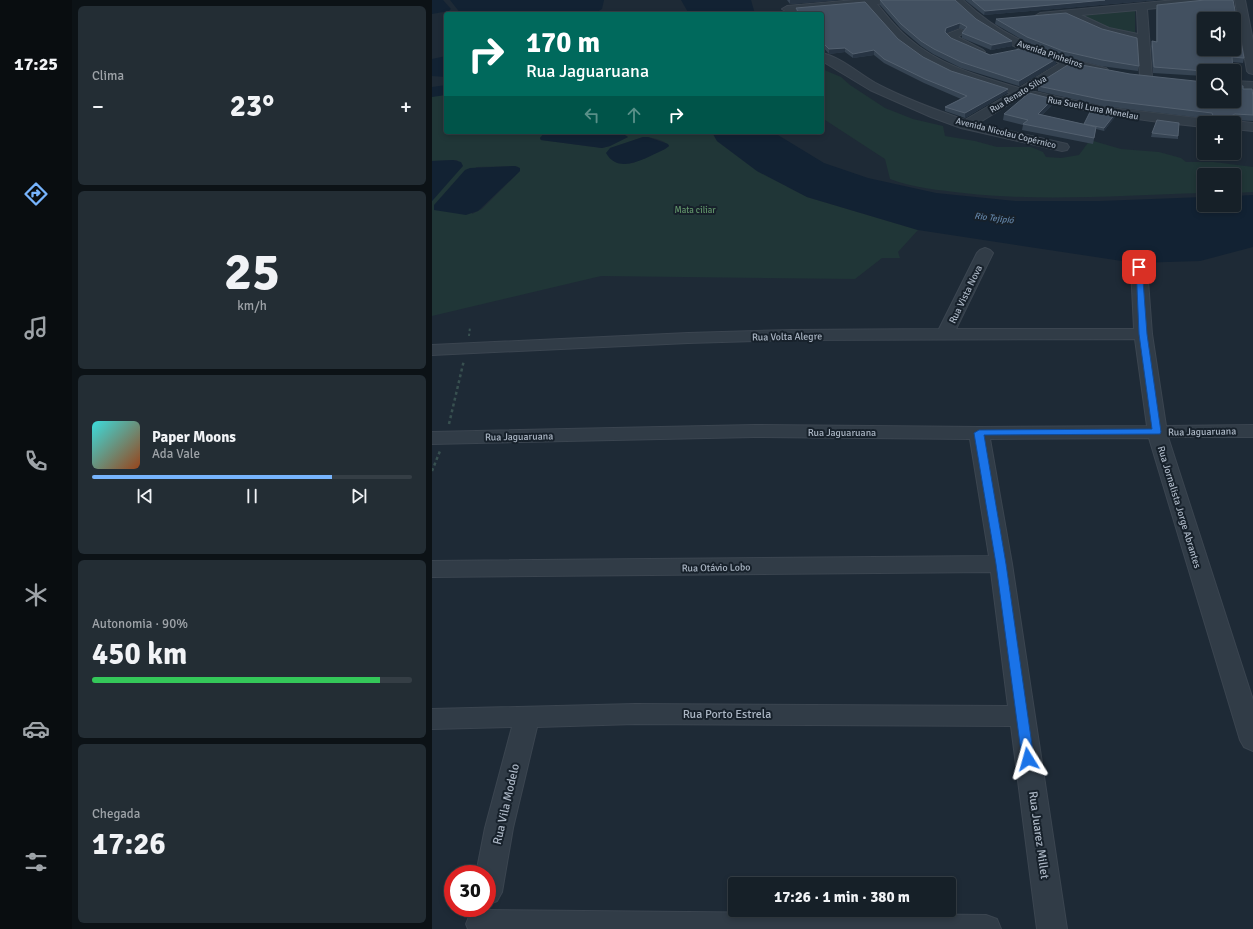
<!DOCTYPE html>
<html lang="pt">
<meta charset="utf-8">
<style>
:root{--surface:#162028;--page:#232d34;--text:#f1f3f6;--muted:#9ea3a8;--line:#353e45;--accent:#77b4fd}
body{margin:0;font-family:Signika,sans-serif;background:var(--page);color:var(--text);height:100vh;display:flex;flex-direction:column;font-size:15px;white-space:nowrap}
*{box-sizing:border-box;margin:0}
p{font-size:13px;color:var(--muted)}
.icon{flex:none;width:22px;height:22px;fill:none;stroke:currentColor;stroke-width:2;stroke-linecap:round;stroke-linejoin:round}
.map{position:relative;flex:1;overflow:hidden}
.panel{display:flex;flex-direction:column;gap:6px;padding:6px;background:#0c1216;width:360px}
.panel>*{flex:none}
.hud{position:absolute;left:12px;top:12px;width:380px;height:122px;border-radius:4px;box-shadow:0 2px 6px #0003,0 0 0 1px var(--line);background:#00695c;color:#fff;overflow:hidden}
.controls{position:absolute;left:765px;top:12px;display:grid;gap:8px}
.controls a{display:grid;place-items:center;width:44px;height:44px;border-radius:4px;background:var(--surface);box-shadow:0 2px 6px #0003,0 0 0 1px var(--line);font-size:20px}
.speed{position:absolute;left:12px;top:865px;display:flex;gap:8px;font-size:20px;font-weight:700;text-align:center}
.speed>*{display:grid;place-content:center;width:52px;height:52px;border-radius:50%;background:var(--surface);box-shadow:0 2px 6px #0003,0 0 0 1px var(--line);line-height:1}
.speed .limit{border:6px solid #d22;background:#fff;color:#111}
.pin{position:absolute;display:grid;place-items:center;width:34px;height:34px;color:#fff;margin:-17px;border-radius:8px;box-shadow:0 2px 6px #0006}
.me{position:absolute;width:44px;margin:-22px;rotate:352deg;stroke-linejoin:round;filter:drop-shadow(0 0 3px #0008)}
.turn{display:flex;align-items:center;gap:14px;height:84px;padding:0 16px;font-size:18px}
.turn .icon{width:52px;height:52px;stroke-width:2.5}
.turn b{display:block;font-size:28px;line-height:34px}
.lanes{display:flex;align-items:center;height:38px;padding:0 16px;background:#0003;justify-content:center;gap:20px;direction:ltr}
.lanes .off{opacity:.35}
.big{font-size:30px;font-weight:700;line-height:1.1}
.panel .widget{flex:1;display:flex;flex-direction:column;justify-content:center;gap:6px;min-width:0;padding:0 14px;border-radius:6px;background:var(--page)}
.panel .dial{align-items:center;gap:0}
.dial b{font-size:52px;line-height:1}
.song{display:flex;align-items:center;gap:12px}
.cover{width:48px;height:48px;border-radius:6px;background:linear-gradient(135deg,hsl(180 70% 55%),hsl(20 70% 35%))}
.played{height:4px;border-radius:2px;background:linear-gradient(90deg,var(--accent) 75%,var(--line) 75%)}
.keys{display:flex;justify-content:space-around;direction:ltr}
.heat{display:flex;justify-content:space-between;align-items:center;font-size:22px;direction:ltr}
.charge{height:6px;border-radius:3px;background:linear-gradient(90deg,#34c759 90%,var(--line) 0)}
.trip{position:absolute;left:296px;top:877px;width:228px;height:40px;border-radius:4px;background:var(--surface);box-shadow:0 2px 6px #0003,0 0 0 1px var(--line);font-weight:700;line-height:40px;text-align:center}
main{display:flex;flex:1;min-height:0}
.tabs{display:flex;flex-direction:column;width:72px;justify-content:space-around;align-items:center;background:#090d10;color:var(--muted)}
.tabs .icon{width:28px;height:28px}
.tabs .selected{color:var(--accent)}
.tabs b{font-size:18px;color:var(--text)}
.map>svg:first-child{display:block}
.green{fill:#203637;fill-rule:evenodd}
.water{fill:#122233}
.lines{fill:none;stroke-linecap:round;stroke-linejoin:round}
.river{fill:#122233;fill-rule:evenodd}
.minor-casing{stroke:#3b4550;stroke-width:2}
.path-far1{stroke:#385050;stroke-width:2;stroke-dasharray:2.5 2.5;stroke-linecap:butt}
.path{stroke:#385050;stroke-width:2.5;stroke-dasharray:3 3;stroke-linecap:butt}
.minor{fill:#313c47;fill-rule:evenodd}
.wall{fill:#364453}
.shaded-wall{fill:#273443}
.building{fill:#425060;stroke:#53606f;fill-rule:evenodd}
.route{fill:#1a73e8;stroke:#114b97}
.labels{text-anchor:middle;stroke-width:4;stroke-linejoin:round;paint-order:stroke}
.far-street-label{font-size:9px;fill:#abb6c4;stroke:#17212b}
.far-park-label{font-size:9px;fill:#62956a;stroke:#17212b}
.far-water-label{font-size:9px;font-style:italic;fill:#6183a6;stroke:#17212b}
.street-label{font-size:10px;fill:#abb6c4;stroke:#17212b}
.near-street-label{font-size:12px;fill:#abb6c4;stroke:#17212b}
</style>
<main>
<nav class="tabs">
<b>17:25</b>
<svg class="icon selected" aria-label="directions" viewBox="0 0 24 24"><path d="M12 3l9 9-9 9-9-9zM9 14v-3h6M13 9l2 2-2 2"/></svg>
<svg class="icon" aria-label="music" viewBox="0 0 24 24"><path d="M9 18V5l10-2v13"/><circle cx="6" cy="18" r="3"/><circle cx="16" cy="16" r="3"/></svg>
<svg class="icon" aria-label="phone" viewBox="0 0 24 24"><path d="M5 4h4l2 5-3 2q2 4 5 5l2-3 5 2v4C11 20 4 13 5 4z"/></svg>
<svg class="icon" aria-label="climate" viewBox="0 0 24 24"><path d="M12 3v18M4 7l16 10M4 17L20 7"/></svg>
<svg class="icon" aria-label="car" viewBox="0 0 24 24"><path d="M5 17H2v-5l4-1 3-4h7l3 4 3 1v5h-3M9 17h6M6 11h13"/><circle cx="7" cy="17" r="2"/><circle cx="17" cy="17" r="2"/></svg>
<svg class="icon" aria-label="filters" viewBox="0 0 24 24"><path d="M4 7h16M4 17h16"/><circle cx="9" cy="7" r="2"/><circle cx="15" cy="17" r="2"/></svg>
</nav>
<section class="panel">
<div class="widget"><p>Clima</p>
<div class="heat"><a>−</a><b class="big">23°</b><a>+</a></div>
</div>
<div class="widget dial"><b>25</b><p>km/h</p></div>
<div class="widget">
<div class="song"><i class="cover"></i><div><b>Paper Moons</b><p>Ada Vale</p></div></div>
<div class="played"></div>
<div class="keys"><svg class="icon" aria-label="previous" viewBox="0 0 24 24"><path d="M18 5L8 12l10 7zM5 5v14"/></svg><svg class="icon" aria-label="pause" viewBox="0 0 24 24"><path d="M8 5v14M16 5v14"/></svg><svg class="icon" aria-label="next" viewBox="0 0 24 24"><path d="M6 5l10 7-10 7zM19 5v14"/></svg></div>
</div>
<div class="widget"><p>Autonomia · 90%</p><b class="big">450 km</b><div class="charge"></div></div>
<div class="widget"><p>Chegada</p><b class="big">17:26</b></div>
</section>
<div class="map">
<svg width="821" height="929" viewBox="0 0 821 929">
<rect width="100%" height="100%" fill="#1e2a36"/>
<g class="green">
<path d="M703 7V34C681 31 663 23 643 13Z"/>
<path d="M390 69 409 77 418 85 453 108 481 119 511 126 513 136 543 141 565 147H599L611 152 614 157 629 158 647 155 658 140 689 149 727 152 749 158 754 162H782L821 167V192L802 193V175H772V193C692 195 611 202 532 193 507 190 481 188 458 179L453 159 390 118Z"/>
<path d="M14 94V132H113L108 138 109 140 170 148 178 146 196 137 188 132H280L285 141 325 171 375 197 486 230 466 252 468 258H450L423 279 169 276 0 316V201L30 166 25 160 0 161V96ZM211 137C219 137 233 140 237 146L233 149 201 163 191 164 178 148ZM83 166 86 167 88 171 50 209 40 214 44 167Z"/>
</g>
<g class="water">
<polygon points="0,0 11,0 19,9 17,11 0,14"/>
<polygon points="18,0 172,0 170,9 165,12 29,14"/>
<polygon points="249,0 319,0 323,14 257,14"/>
<polygon points="14,56 14,77 0,76 0,59"/>
<polygon points="113,132 188,132 196,137 178,146 170,148 109,140 108,138"/>
<polygon points="280,132 341,132 392,163 436,178 504,193 583,201 668,201 772,197 772,205 802,205 802,196 821,195 821,247 768,261 703,263 486,230 375,197 325,171 285,141"/>
<path d="M211 137H216L236 144 237 146 233 149C215 157 187 176 174 153L178 148Z"/>
<polygon points="21,160 29,162 31,166 0,201 0,161"/>
<polygon points="83,166 88,168 88,171 46,211 34,215 2,210 2,205 33,170 38,168"/>
</g>
<g class="lines">
<polygon class="river" points="14,85 14,95 0,97 0,87"/>
<g class="minor-casing">
<g id="minor">
<path d="M423 0H463L458 3 445 4C455 16 464 28 476 38 506 65 549 77 587 88L628 63C591 52 544 33 520 0H531C575 42 616 53 674 68L676 70 674 72 670 73 640 66 599 91 671 107 774 119 779 120 780 123H772V127C711 121 650 112 590 96L545 124 635 144 637 147 635 150 630 151 529 128 499 117 438 90 390 61V53C411 58 428 75 447 85 474 99 504 110 533 120L579 93C540 82 497 70 467 42 455 31 446 17 434 5L355 12 350 9 355 6Z"/>
<path d="M743 0H780L775 3 715 9 720 77 718 79H710L708 77 706 41 670 33 637 16 608 19 603 16 608 13ZM705 10 706 34 677 28 649 15Z"/>
<polygon points="803,0 813,0 821,41 821,74 817,73 815,71"/>
<path d="M528 29 533 32 526 37 551 50 553 52 551 54C542 57 519 44 514 36L515 34Z"/>
<polygon points="802,81 821,82 821,90 802,89"/>
<polygon points="802,121 821,123 821,131 802,129 802,123 797,123"/>
<polygon points="553,248 558,250 561,253 524,329 702,329 699,267 701,264 707,262 713,264 715,267 720,334 734,426 821,425 821,437 736,437 821,700 821,751 812,747 808,740 717,438 558,439 580,564 635,929 605,929 579,726 203,724 105,727 81,828 70,892 65,901 55,905 55,874 44,874 53,828 80,727 0,729 0,709 203,704 576,706 559,572 0,577 0,561 557,556 538,439 322,437 0,444 0,432 322,425 547,427 715,426 703,339 360,340 256,343 0,355 0,345 256,333 360,330 507,329 545,253 548,250"/>
<polygon points="49,910 554,915 565,919 569,929 36,929 34,924 38,914"/>
</g>
</g>
<polyline class="path-far1" points="37,336 38,327"/>
<g class="path">
<polyline points="17,424 32,360"/>
<polyline points="0,471 8,451"/>
</g>
<use href="#minor" class="minor"/>
</g>
<g class="wall">
<polygon points="355,0 406,0 358,4"/>
<polygon points="448,0 544,19 580,46 559,50 530,38 530,33 532,30 527,28 514,33 519,38 558,55 624,64 587,86 529,68 501,54 489,46 469,29 448,5"/>
<polygon points="533,0 725,0 552,15"/>
<polygon points="433,2 466,39 491,57 519,71 576,89 575,93 533,118 513,111 513,107 529,99 492,83 452,63 442,55 421,58 413,52 397,54 390,46 390,14 365,14 364,13 364,8"/>
<polygon points="725,5 812,58 811,63 800,62 772,71 772,76 721,73 719,46 720,41 724,42 724,10"/>
<polygon points="564,19 707,66 706,71 669,66 631,56 594,42 563,24"/>
<polygon points="698,74 811,89 821,97 821,121 802,120 797,122 797,123 775,123 776,119 779,119 671,106 606,91 606,86"/>
<polygon points="621,99 620,105 610,115 652,124 683,117 672,131 664,129 661,144 590,130 591,125 571,120 572,114"/>
<polygon points="720,133 746,136 746,139 719,137"/>
</g>
<g class="shaded-wall">
<polygon points="358,0 406,0 358,4"/>
<polygon points="673,0 725,0 552,15 553,11"/>
<polygon points="528,23 527,28 514,33 513,32 514,28"/>
<polygon points="580,41 580,46 559,50 560,45"/>
<polygon points="413,48 413,52 397,54 397,49"/>
<polygon points="442,50 442,55 421,58 421,54"/>
<polygon points="624,59 624,64 587,86 587,81"/>
<polygon points="576,89 575,93 533,118 533,113"/>
<polygon points="621,99 620,105 605,120 606,114"/>
<polygon points="683,114 683,117 672,131 672,128"/>
<polygon points="803,114 802,120 796,122 797,117"/>
</g>
<g class="building">
<polygon points="448,0 523,0 544,19 580,41 560,45 530,33 535,27 528,23 514,28 513,32 519,38 558,55 593,48 624,59 587,81 529,62 502,49 489,41 469,24"/>
<polygon points="540,0 673,0 553,11"/>
<path d="M773 0H801L812 58 800 57 801 71H772L722 67 720 41 725 42V5ZM772 19H802V49H772Z"/>
<polygon points="433,2 466,39 491,57 519,71 576,89 533,113 513,107 535,96 493,79 452,59 442,50 421,54 413,48 397,49 390,42 390,14 368,14 364,8"/>
<polygon points="634,13 670,29 705,38 707,66 670,60 631,51 595,37 564,19"/>
<polygon points="639,63 698,74 772,82 772,101 802,101 802,84 811,86 811,89 820,89 821,97 821,115 803,114 797,117 797,123 776,123 776,119 782,118 780,113 672,100 606,86 615,78"/>
<polygon points="597,93 621,99 606,114 664,127 662,138 591,124 596,120 572,114"/>
<polygon points="659,110 683,114 672,128 652,124"/>
<polygon points="725,120 747,123 746,136 720,133"/>
</g>
<polygon class="route" points="704,265 709,265 710,267 715,334 729,432 728,434 552,435 574,564 602,759 600,762 596,764 592,762 590,759 564,564 542,433 547,430 720,429 707,334"/>
<g class="labels">
<g class="far-street-label">
<text transform="translate(618 54) rotate(19)" y="3">Avenida Pinheiros</text>
<text transform="translate(586 94) rotate(-31)" y="3">Rua Renato Silva</text>
<text transform="translate(661 108) rotate(11)" y="3">Rua Sueli Luna Menelau</text>
<text transform="translate(574 133) rotate(14)" y="3">Avenida Nicolau Copérnico</text>
</g>
<g class="far-park-label">
<text x="263" y="213">Mata ciliar</text>
</g>
<g class="far-water-label">
<text transform="translate(562 218) rotate(7)" y="3">Rio Tejipió</text>
</g>
<g class="street-label">
<text transform="translate(533 294) rotate(-64)" y="4">Rua Vista Nova</text>
<text transform="translate(355 336) rotate(-1)" y="4">Rua Volta Alegre</text>
<text transform="translate(770 431) rotate(-1)" y="4">Rua Jaguaruana</text>
<text x="410" y="436">Rua Jaguaruana</text>
<text transform="translate(87 436) rotate(-1)" y="4">Rua Jaguaruana</text>
<text transform="translate(748 507) rotate(73)" y="4">Rua Jornalista Jorge Abrantes</text>
<text transform="translate(284 567) rotate(-1)" y="4">Rua Otávio Lobo</text>
</g>
<g class="near-street-label">
<text x="295" y="718">Rua Porto Estrela</text>
<text transform="translate(74 804) rotate(-77)" y="4">Rua Vila Modelo</text>
<text transform="translate(607 835) rotate(82)" y="4">Rua Juarez Millet</text>
</g>
</g>
</svg>
<div class="controls">
<a><svg class="icon" aria-label="sound" viewBox="0 0 24 24"><path d="M4 9h4l5-4v14l-5-4H4zM17 9q2 3 0 6"/></svg></a>
<a><svg class="icon" aria-label="search" viewBox="0 0 24 24"><circle cx="10" cy="10" r="6"/><path d="M15 15l6 6"/></svg></a>
<a>+</a>
<a>−</a>
</div>
<div class="speed"><div class="limit">30</div></div>
<div class="pin" style="left:707px;top:267px;background:#d93025"><svg class="icon" aria-label="arrive" viewBox="0 0 24 24"><path d="M6 21V4h12l-3 4 3 4H6"/></svg></div>
<svg class="me" style="left:596px;top:759px" viewBox="-20 -20 40 40"><path d="M0-17L14 15 0 8-14 15z" fill="#1a73e8" stroke="#fff" stroke-width="4"/></svg>
<div class="trip">17:26 · 1 min · 380 m</div>
<div class="hud">
<div class="turn"><svg class="icon" aria-label="right" viewBox="0 0 24 24"><path d="M7 20v-9h11M14 6l5 5-5 5"/></svg><div><b>170 m</b>Rua Jaguaruana</div></div>
<div class="lanes"><svg class="icon off" aria-label="left" viewBox="0 0 24 24"><path d="M17 20v-9H6M10 6l-5 5 5 5"/></svg><svg class="icon off" aria-label="ahead" viewBox="0 0 24 24"><path d="M12 20V5M6 11l6-6 6 6"/></svg><svg class="icon" aria-label="right" viewBox="0 0 24 24"><path d="M7 20v-9h11M14 6l5 5-5 5"/></svg></div>
</div>
</div>
</main>
